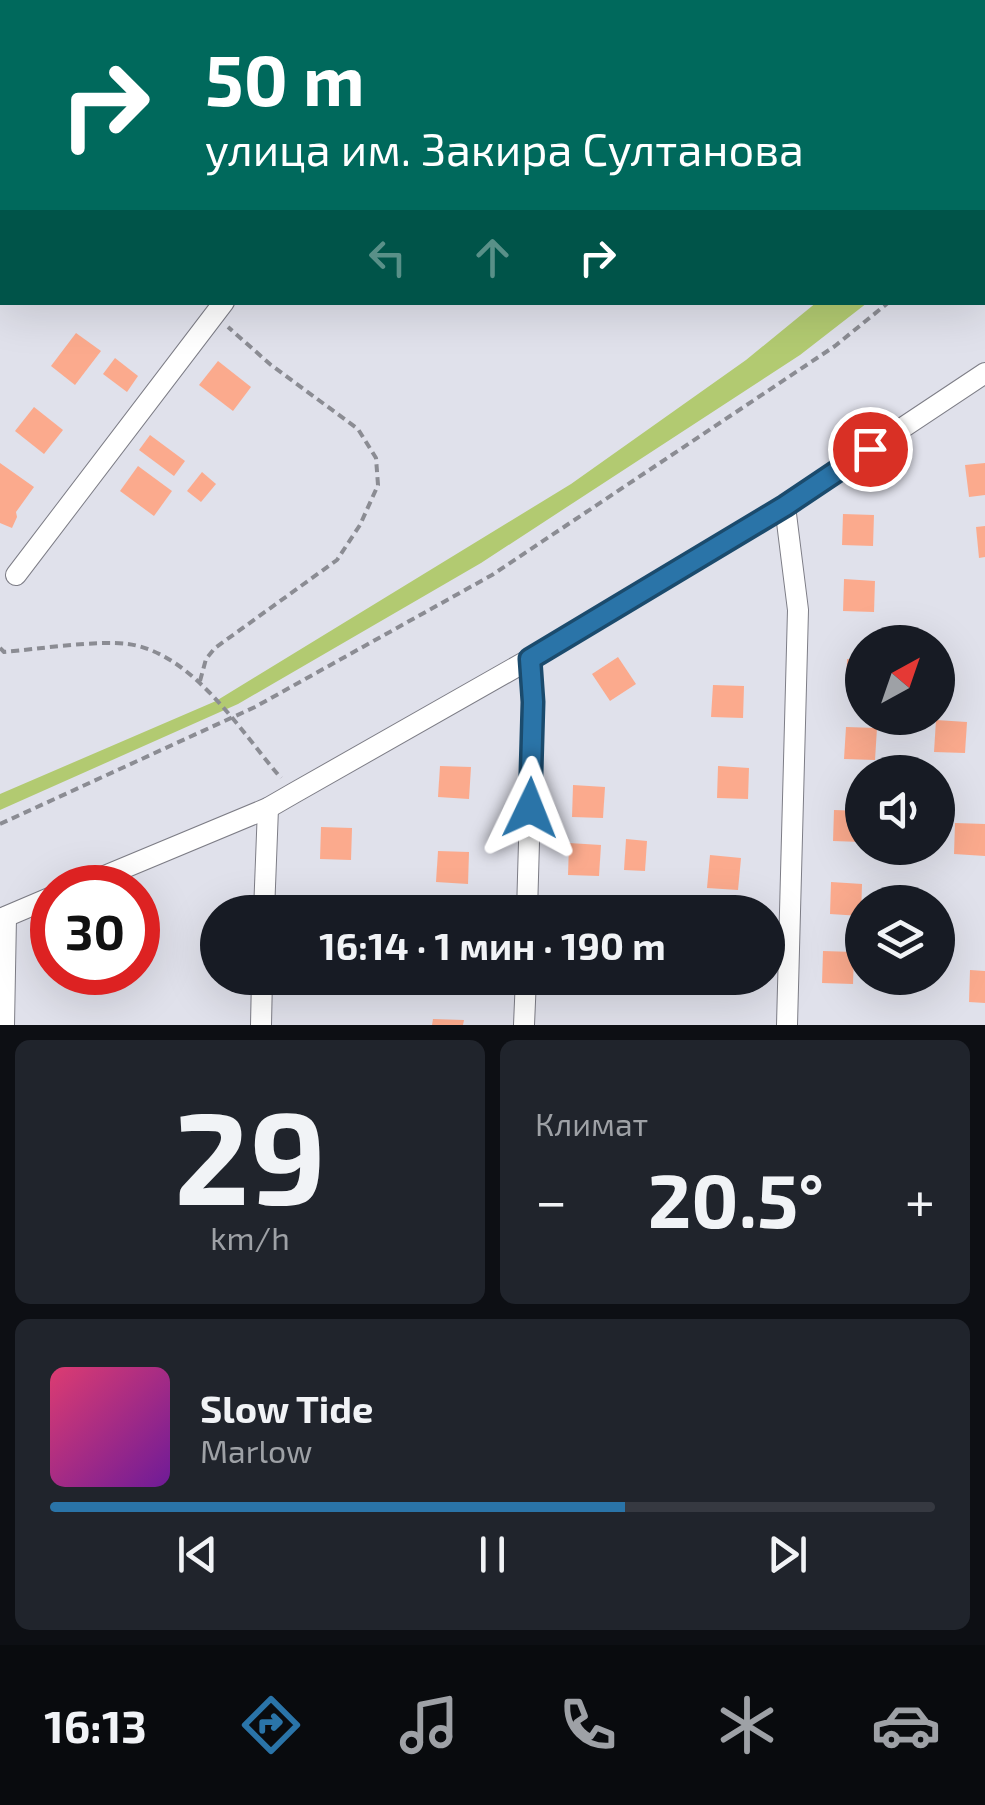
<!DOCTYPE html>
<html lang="ru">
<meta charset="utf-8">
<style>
:root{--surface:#171b24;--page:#20242c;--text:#f1f3f6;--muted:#9ea1a6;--line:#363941;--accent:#2a74a8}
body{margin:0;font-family:"Exo 2",sans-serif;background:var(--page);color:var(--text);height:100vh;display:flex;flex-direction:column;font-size:38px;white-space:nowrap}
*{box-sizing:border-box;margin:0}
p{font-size:32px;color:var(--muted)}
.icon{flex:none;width:55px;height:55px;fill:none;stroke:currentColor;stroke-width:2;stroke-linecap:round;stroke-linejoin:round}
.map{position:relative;height:1025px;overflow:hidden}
.drawer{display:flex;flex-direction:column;gap:15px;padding:15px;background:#0d0f14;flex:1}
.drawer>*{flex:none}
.guide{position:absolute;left:0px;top:0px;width:985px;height:305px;box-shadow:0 10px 40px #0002;background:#00695c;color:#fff;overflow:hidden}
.needle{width:65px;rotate:40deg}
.buttons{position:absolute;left:845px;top:625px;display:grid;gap:20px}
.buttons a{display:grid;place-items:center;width:110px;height:110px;border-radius:50%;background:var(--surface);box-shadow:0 10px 40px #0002;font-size:50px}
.speed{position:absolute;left:30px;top:865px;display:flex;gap:20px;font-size:50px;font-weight:700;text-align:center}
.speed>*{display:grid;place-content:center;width:130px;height:130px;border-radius:50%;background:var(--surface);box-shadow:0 10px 40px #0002;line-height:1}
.speed .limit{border:15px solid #d22;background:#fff;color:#111}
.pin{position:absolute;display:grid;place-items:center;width:85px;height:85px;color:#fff;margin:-42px;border:5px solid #fff;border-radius:50%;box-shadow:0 2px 10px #0007}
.me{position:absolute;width:110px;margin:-55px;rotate:2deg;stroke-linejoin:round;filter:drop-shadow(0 0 8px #0008)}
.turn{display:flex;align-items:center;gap:35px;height:210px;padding:0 40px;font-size:45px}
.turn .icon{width:130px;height:130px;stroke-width:2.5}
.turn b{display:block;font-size:70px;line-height:85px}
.lanes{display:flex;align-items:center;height:95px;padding:0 40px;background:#0003;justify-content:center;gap:50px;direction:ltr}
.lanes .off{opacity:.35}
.big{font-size:75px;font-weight:700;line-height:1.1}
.drawer .widget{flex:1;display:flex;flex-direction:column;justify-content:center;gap:15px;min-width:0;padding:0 35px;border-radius:15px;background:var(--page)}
.drawer .dial{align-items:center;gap:0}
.dial b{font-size:130px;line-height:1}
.song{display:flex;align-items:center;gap:30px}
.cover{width:120px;height:120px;border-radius:15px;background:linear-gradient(135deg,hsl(340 70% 55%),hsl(280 70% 35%))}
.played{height:10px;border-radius:5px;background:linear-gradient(90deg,var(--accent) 65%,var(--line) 65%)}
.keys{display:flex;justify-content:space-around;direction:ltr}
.heat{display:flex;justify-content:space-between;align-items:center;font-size:55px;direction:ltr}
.drawer .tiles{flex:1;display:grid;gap:15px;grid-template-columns:1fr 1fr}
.widget:last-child{grid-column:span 2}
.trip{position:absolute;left:200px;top:895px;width:585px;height:100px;border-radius:50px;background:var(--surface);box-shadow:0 10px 40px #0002;font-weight:700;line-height:100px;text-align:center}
.dock{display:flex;height:160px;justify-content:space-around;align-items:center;background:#090b0e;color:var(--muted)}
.dock .icon{width:70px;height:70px}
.dock .selected{color:var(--accent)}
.dock b{font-size:45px;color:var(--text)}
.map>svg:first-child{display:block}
.green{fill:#b2ca71}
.building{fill:#fbaa8d}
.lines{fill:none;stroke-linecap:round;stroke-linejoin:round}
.minor-casing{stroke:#7d7d86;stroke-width:22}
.path{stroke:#8b8c93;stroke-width:4;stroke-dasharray:8 5;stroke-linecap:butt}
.minor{stroke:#fff;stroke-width:20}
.route-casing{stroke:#1b4b6d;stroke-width:25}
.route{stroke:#2a74a8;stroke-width:18}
</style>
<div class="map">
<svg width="985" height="1025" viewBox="0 0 985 1025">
<rect width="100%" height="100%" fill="#e0e1eb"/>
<polygon class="green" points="817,302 867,303 800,355 481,563 238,704 0,810 0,794 216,701 571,484 746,360"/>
<g class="building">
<polygon points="76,333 101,351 75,385 51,366"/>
<polygon points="115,358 138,376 127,392 103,374"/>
<polygon points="218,361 251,387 233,411 199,385"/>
<polygon points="34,407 63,430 44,454 15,431"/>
<polygon points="150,435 185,461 174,476 139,450"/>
<polygon points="0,463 34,487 16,512 17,517 12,528 0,523"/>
<polygon points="985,463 985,495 969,497 965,465"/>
<polygon points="138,466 172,491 154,516 120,491"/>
<polygon points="202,472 216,484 201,502 187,491"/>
<polygon points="843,514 874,515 873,546 842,545"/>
<polygon points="985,526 985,557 979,558 976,527"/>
<polygon points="844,579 875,581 874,612 843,611"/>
<polygon points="618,657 636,684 610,701 592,674"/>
<polygon points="847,659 862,660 862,692 846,691"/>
<polygon points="713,685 744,686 743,718 711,717"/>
<polygon points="936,720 967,722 965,753 934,752"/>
<polygon points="846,727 877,728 875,760 844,759"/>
<polygon points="440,766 471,767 469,799 438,797"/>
<polygon points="718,766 749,768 748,799 717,798"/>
<polygon points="573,785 605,787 603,818 572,817"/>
<polygon points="834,810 862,811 862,842 833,841"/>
<polygon points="955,823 985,824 985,856 954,854"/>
<polygon points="321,827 352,828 351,860 320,859"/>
<polygon points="626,839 647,841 645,871 624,870"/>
<polygon points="569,843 601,845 599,876 568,875"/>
<polygon points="438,851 469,852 468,884 436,882"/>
<polygon points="710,855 741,858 738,890 707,888"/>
<polygon points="831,882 862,884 861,916 830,914"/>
<polygon points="307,900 338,902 338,912 307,912"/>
<polygon points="823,951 854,952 853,984 822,983"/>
<polygon points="970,970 985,971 985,1003 969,1002"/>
<polygon points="703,978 734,978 734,988 703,987"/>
<polygon points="433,1019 464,1020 463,1025 432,1025"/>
</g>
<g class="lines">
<g class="minor-casing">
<g id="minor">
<polyline points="104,2 106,0"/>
<polyline points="445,2 447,0"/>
<polyline points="941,2 944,0"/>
<polyline points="0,146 2,143"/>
<polyline points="785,506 798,610 787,1025"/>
<polyline points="16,575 224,302"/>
<polyline points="76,888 268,808 294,793 530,659 785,506 985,373"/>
<polyline points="264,912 268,808"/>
<polyline points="527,912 533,702 530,659"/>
<polyline points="0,919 52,897"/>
<polyline points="4,1025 6,917"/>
<polyline points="261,1025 262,978"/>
<polyline points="524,1025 526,978"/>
</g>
</g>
<g class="path">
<polyline points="982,229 985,227"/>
<path d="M0 648 4 652C38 649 97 640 128 644 193 653 241 732 281 778"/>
<polyline points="200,681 206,659 215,648 337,560 360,525 378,485 376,458 358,429 271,365 228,327"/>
<polyline points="0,824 255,707 492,575 835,346 889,302"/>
</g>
<use href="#minor" class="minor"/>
</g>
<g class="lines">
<g class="route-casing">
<polyline id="route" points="530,808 533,702 530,659 785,506 870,449"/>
</g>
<use href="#route" class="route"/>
</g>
</svg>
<div class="buttons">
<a><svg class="needle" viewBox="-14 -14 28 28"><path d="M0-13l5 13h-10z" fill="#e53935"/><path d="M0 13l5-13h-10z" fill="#9ea1a6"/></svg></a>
<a><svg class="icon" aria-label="sound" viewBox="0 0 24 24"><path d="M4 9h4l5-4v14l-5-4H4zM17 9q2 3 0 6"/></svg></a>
<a><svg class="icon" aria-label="layers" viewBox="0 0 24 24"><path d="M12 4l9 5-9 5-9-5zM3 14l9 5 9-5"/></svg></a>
</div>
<div class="speed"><div class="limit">30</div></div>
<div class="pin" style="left:870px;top:449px;background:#d93025"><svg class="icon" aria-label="arrive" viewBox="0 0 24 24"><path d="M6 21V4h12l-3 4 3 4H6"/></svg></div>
<svg class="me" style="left:530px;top:808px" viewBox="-20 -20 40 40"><path d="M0-17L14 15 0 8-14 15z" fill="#2a74a8" stroke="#fff" stroke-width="4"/></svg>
<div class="trip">16:14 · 1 мин · 190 m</div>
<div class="guide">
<div class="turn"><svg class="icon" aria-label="right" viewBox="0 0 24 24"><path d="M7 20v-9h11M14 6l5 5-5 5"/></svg><div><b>50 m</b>улица им. Закира Султанова</div></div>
<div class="lanes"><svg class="icon off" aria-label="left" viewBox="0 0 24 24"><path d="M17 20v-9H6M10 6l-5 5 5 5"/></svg><svg class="icon off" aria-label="ahead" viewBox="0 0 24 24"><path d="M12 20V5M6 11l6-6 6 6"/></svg><svg class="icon" aria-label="right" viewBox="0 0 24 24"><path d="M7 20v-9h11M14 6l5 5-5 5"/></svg></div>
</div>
</div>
<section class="drawer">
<div class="tiles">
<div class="widget dial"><b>29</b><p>km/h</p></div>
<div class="widget"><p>Климат</p>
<div class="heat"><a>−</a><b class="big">20.5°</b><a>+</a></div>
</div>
<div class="widget">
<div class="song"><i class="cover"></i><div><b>Slow Tide</b><p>Marlow</p></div></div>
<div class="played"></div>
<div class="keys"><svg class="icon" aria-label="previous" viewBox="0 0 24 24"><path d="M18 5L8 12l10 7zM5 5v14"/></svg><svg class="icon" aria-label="pause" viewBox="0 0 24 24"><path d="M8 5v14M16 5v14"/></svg><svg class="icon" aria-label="next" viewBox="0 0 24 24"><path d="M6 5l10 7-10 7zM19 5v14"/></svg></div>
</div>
</div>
</section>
<nav class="dock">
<b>16:13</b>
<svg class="icon selected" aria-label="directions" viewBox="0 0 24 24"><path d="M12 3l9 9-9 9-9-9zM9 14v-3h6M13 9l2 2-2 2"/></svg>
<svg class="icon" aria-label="music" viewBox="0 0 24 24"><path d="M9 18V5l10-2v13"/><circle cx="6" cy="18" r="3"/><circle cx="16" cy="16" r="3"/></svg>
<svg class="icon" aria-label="phone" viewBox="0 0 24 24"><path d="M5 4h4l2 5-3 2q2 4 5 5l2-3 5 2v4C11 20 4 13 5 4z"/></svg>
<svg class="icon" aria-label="climate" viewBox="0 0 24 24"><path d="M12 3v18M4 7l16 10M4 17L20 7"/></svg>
<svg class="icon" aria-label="car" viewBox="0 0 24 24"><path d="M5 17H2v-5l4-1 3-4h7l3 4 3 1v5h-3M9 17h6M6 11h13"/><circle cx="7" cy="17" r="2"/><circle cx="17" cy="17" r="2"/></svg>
</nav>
